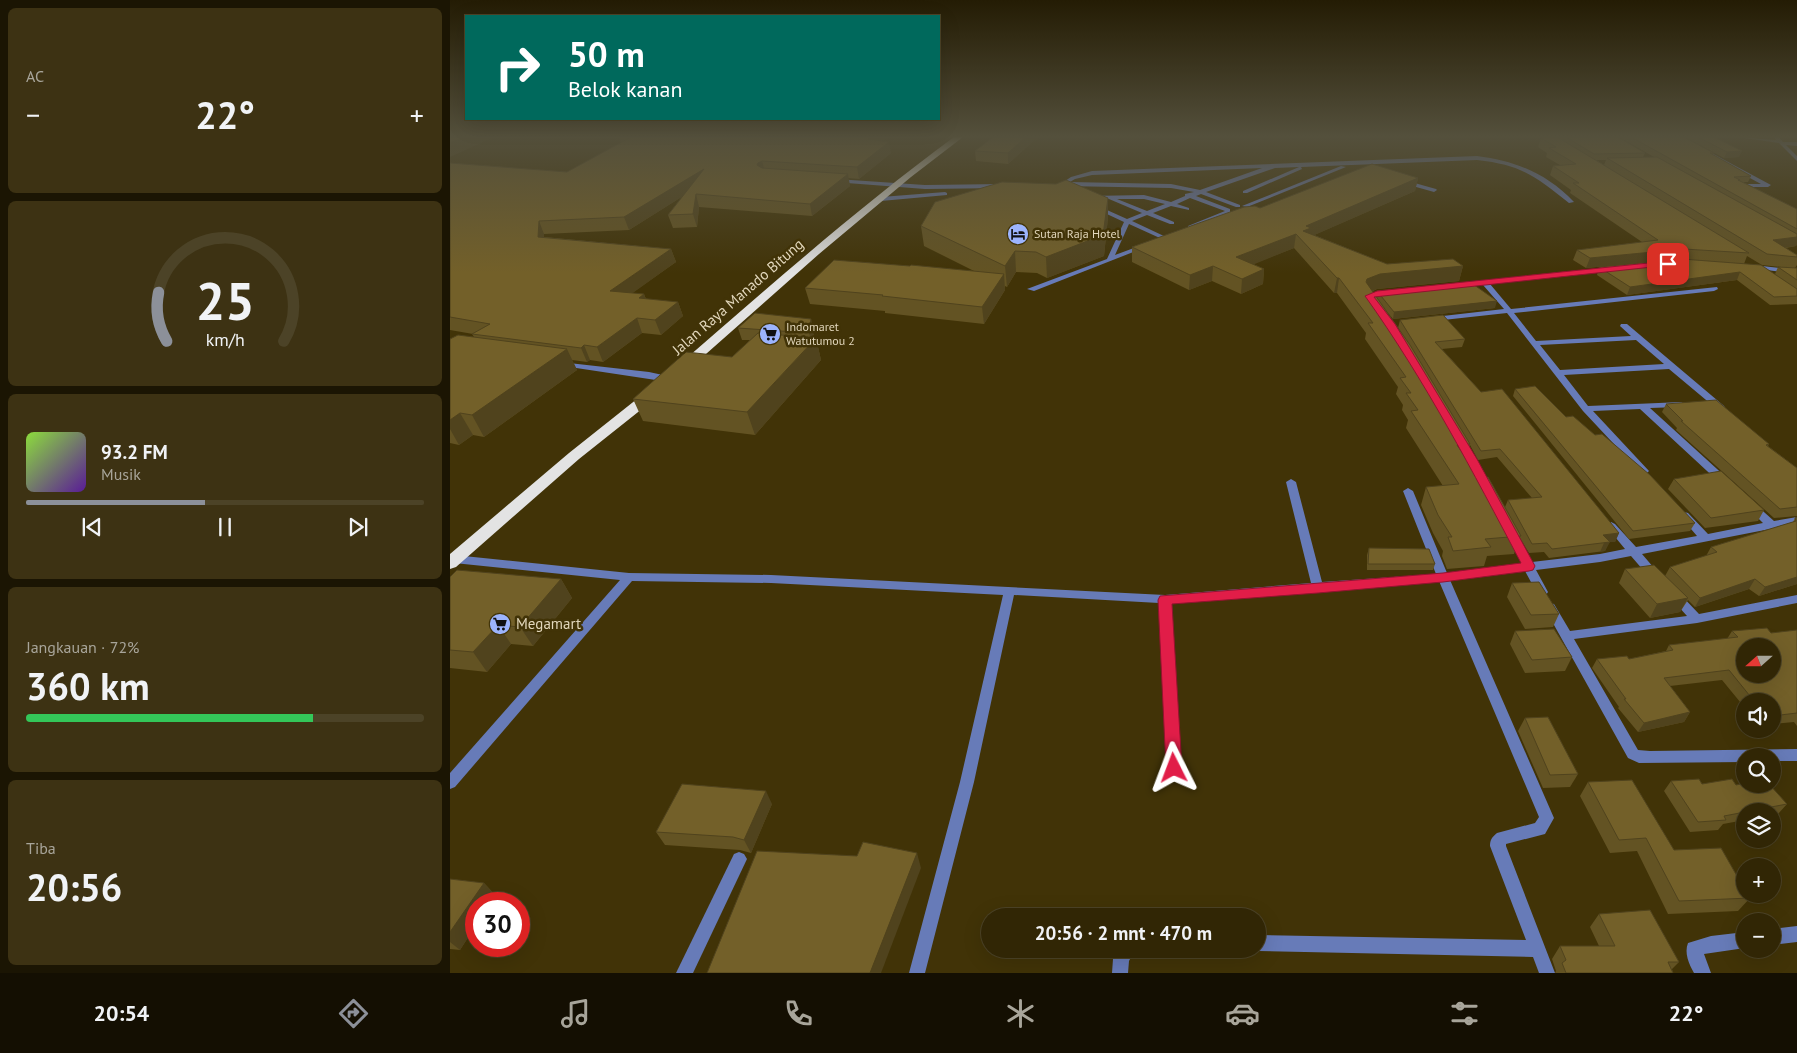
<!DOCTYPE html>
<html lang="id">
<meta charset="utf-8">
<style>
:root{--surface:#312605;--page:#3d3213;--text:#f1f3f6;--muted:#a8a59a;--line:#4c4327;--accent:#8c9099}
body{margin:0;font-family:"PT Sans",sans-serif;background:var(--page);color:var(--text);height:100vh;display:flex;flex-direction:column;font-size:19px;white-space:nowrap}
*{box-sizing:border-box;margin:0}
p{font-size:16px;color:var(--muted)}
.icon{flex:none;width:28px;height:28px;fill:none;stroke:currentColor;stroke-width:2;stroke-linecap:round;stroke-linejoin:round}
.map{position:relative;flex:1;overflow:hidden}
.drawer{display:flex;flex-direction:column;gap:8px;padding:8px;background:#1b1503;width:450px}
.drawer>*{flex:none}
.hud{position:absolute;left:15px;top:15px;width:475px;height:105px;border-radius:0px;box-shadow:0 5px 20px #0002,0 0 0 1px var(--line);background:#00695c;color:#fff;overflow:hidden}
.needle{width:32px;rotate:249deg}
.controls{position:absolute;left:1286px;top:638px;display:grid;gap:10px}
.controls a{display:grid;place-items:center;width:45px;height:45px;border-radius:50%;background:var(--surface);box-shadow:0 5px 20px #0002,0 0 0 1px var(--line);font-size:25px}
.speed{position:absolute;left:15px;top:892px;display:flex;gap:10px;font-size:25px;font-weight:700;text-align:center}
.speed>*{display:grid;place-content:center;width:65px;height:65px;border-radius:50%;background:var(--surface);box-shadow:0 5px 20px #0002,0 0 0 1px var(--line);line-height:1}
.speed .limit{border:8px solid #d22;background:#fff;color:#111}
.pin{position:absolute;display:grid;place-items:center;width:42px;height:42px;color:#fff;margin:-21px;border-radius:10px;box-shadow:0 2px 8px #0006}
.me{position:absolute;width:55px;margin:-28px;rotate:357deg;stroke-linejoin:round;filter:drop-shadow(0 0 4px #0008)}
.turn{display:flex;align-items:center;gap:18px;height:105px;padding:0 20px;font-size:22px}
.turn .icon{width:65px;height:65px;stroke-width:2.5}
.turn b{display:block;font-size:35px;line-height:42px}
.big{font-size:38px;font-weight:800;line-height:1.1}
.drawer .card{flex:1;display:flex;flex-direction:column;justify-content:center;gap:8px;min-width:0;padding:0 18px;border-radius:8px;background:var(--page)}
.drawer .dial{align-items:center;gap:0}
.dial svg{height:130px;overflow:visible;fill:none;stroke:var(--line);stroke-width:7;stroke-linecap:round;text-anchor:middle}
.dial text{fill:var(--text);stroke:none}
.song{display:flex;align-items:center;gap:15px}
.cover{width:60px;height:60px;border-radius:8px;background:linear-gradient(135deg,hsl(90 70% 55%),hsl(270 70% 35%))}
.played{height:5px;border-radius:2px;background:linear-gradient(90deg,var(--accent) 45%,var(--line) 45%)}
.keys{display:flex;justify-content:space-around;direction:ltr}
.heat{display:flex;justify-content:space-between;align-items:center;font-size:28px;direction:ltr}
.charge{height:8px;border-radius:4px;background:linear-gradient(90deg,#34c759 72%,var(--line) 0)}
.trip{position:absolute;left:531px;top:908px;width:285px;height:50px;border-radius:25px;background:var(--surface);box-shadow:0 5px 20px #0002,0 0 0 1px var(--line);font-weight:800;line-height:50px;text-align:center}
.menu{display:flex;height:80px;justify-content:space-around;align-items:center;background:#140f02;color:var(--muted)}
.menu .icon{width:35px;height:35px}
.menu .current{color:var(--accent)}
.menu b{font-size:22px;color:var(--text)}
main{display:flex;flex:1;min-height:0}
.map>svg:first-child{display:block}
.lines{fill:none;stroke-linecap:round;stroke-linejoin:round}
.street{fill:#677bb8;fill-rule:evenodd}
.highway{fill:#e3e3e3;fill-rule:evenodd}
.wall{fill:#635323;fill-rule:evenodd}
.shaded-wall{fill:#50431d}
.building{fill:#736029;stroke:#50431d;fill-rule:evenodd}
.route{fill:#e11d48;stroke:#92132f}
.labels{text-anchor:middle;stroke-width:5;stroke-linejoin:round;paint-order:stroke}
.far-poi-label{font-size:12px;fill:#e2d7bc;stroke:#413307;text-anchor:start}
.street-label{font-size:15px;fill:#e2d7bc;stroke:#413307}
.poi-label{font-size:15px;fill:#e2d7bc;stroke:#413307;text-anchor:start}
</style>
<main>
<section class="drawer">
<div class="card"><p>AC</p>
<div class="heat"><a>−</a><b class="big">22°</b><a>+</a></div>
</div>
<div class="card dial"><svg viewBox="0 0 100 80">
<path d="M14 69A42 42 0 1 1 86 69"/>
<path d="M14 69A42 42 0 0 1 9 39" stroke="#8c9099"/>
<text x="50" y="56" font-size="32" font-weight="700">25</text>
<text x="50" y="72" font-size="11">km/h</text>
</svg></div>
<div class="card">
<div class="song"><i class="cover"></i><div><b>93.2 FM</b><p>Musik</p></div></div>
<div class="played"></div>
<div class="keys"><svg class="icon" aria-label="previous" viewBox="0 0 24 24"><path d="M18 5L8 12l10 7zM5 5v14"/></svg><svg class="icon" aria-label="pause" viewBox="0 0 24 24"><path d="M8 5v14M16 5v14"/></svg><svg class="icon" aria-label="next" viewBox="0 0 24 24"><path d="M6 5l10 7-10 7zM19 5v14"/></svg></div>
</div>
<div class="card"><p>Jangkauan · 72%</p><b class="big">360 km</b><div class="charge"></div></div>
<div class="card"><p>Tiba</p><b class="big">20:56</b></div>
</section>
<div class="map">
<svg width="1347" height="973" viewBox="0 0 1347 973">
<rect width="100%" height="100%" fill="#413307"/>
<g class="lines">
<g class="street">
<polygon points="1287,137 1326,140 1324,137 1329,137 1333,142 1347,142 1347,146 1336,145 1347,156 1347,161 1329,143"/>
<polygon points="1250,149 1254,149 1321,185 1318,187 1296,187 1296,185 1298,184 1311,184 1250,151"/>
<path d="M1027 156C1066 161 1096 173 1124 202L1119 203C1085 176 1072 165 1027 160L851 167 852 169 797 193H793V191L849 167 825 168 756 192 790 205V207H786L751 194 746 196 780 209V213L742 228H738V226L775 211 740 198 727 204 739 208V210L721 206 703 213 724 222V224H720L697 215 682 221 716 237V239H712L679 224 665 255 692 245H696V247L584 291 577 289 657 259 674 222 644 208V206H648L677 219 692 213 659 199H642L640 198V196L694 195 721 202 735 196V194L744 192 721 188 615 186 610 189H606V187L621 177 642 171ZM812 168 750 190 721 184 620 182 625 179 642 175ZM667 199H694L715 204 697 211Z"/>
<polygon points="891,166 896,167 797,207 792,206"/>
<polygon points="386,179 475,185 552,184 555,186 552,188 475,189 384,182 383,181"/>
<polygon points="954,180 986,189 987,190 984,192 952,183 952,181"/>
<polygon points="495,192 497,193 497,195 431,201 428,199 431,197"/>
<polygon points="1303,265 1347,270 1347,274 1301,268 1301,266"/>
<path d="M1162 267 1164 268V270L1040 284 1061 309 1267 287 1268 289 1264 291 1064 313 1086 341 1181 336 1170 326 1171 324H1177L1274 406 1275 408 1274 410H1268L1219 369 1114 375 1138 406 1232 402 1233 404 1232 406 1229 407 1200 408 1278 479 1279 481 1278 483H1270L1190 409 1143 411 1199 471 1197 473H1191L1133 411 1057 313 984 321 980 319 984 317 1054 309 1033 285 1012 287 1008 285 1009 283ZM1186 340 1214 364 1110 370 1090 345Z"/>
<polygon points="110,362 199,372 222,377 223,379 219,382 113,366 109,364"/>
<polygon points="1011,439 1016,442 1042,489 1041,491 1033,491 1032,489 1006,442"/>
<path d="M841 479 846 482 872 582 986 574 953 491 958 488 963 491 997 573 1072 564 1057 534 1062 530 1066 531 1082 562 1150 554 1175 549 1156 526 1161 522 1165 524 1186 547 1247 536 1229 515 1234 512 1238 513 1258 534 1313 523 1296 506 1301 503 1305 504 1324 521 1347 517V523L1323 530 1320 529 1192 554 1210 575 1208 578H1200L1181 556 1150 562 1086 570 1098 592 1096 595H1088L1075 571 1000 580 1104 818 1095 834 1056 844V846L1105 973H1089L1083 957 808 951 802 949H808V935L1076 940 1040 846C1040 840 1042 837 1047 833L1085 823 1089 817 989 581 873 591 868 593 864 591 721 603 731 768 729 772 724 774 719 772 717 768 709 603 564 595 524 782 475 973H459L510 782 553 595 321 583 182 581 5 787 0 789V773L170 580 4 563 0 562V556L4 555 179 573 321 575 715 595 861 583 836 482Z"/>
<polygon points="1225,592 1229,593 1249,614 1347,595 1347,603 1247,623 1124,639 1188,750 1200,751 1347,749 1347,761 1322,761 1322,756 1295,756 1295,762 1189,763 1178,758 1094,607 1096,604 1100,603 1104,604 1120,631 1237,616 1219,596 1221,593"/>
<polygon points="289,852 294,854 297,859 243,973 226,973 284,854"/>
<polygon points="1347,926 1347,942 1322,945 1322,929"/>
<path d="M1295 932V948L1254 954 1261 973H1244C1239 964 1234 953 1238 943L1261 936Z"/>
<polygon points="668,949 685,949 679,961 678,973 662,973 663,959"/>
</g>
<g class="highway">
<path d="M504 137H513L461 177 369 254 239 369H231L229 366 231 363C320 286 409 207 504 137Z"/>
<polygon points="202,390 207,391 209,394 207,397 129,459 6,567 0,569 0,554 119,453 197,391"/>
</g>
</g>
<g class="wall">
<polygon points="169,137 438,137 433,141 441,153 409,179 398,178 400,186 362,216 249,207 247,227 223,228 218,215 233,196 179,230 94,234 94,237 221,249 226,262 182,293 194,294 196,299 228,302 233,316 211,335 192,333 153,362 140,360 137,362 122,360 127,370 34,437 23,435 9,445 0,443 0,339 24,337 22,334 23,334 0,330 0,163 117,172 171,143"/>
<polygon points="588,137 558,164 526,161 525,151"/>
<path d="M1104 137H1168L1195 153 1193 157H1204L1169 137H1234L1264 153 1263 155 1301 176 1298 182H1293L1347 209V244L1346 246 1336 248 1347 255V265L1345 268H1347V304L1320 305 1287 280 1177 295 1147 275 1149 267 1232 259 1136 268 1123 260 1127 250 1192 242 1120 193 1121 190 1100 175 1103 166 1110 165 1096 157 1097 153 1088 147 1091 138H1105ZM1146 160H1156L1154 165ZM1297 256 1312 265 1331 267H1328L1325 274 1294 264Z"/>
<polygon points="1235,137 1264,137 1289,157 1274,158"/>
<path d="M968 178 965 191 864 235 937 264 1013 266 1009 281 927 289 923 291 926 296 927 291 1045 308 943 319 937 312 948 328 950 320 1015 339 1012 347 992 349 1031 392 1169 533 1165 542H1159L1155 551 1099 558 1094 552 1079 553 1070 538 1064 554 1037 556 1034 566 997 569 992 556 993 551 983 533 971 505 976 487 993 486 956 428 958 420 952 410 953 405 946 394 948 387 915 339 916 333 887 293H884L844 248 803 264 814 269 813 284 791 294 762 281 739 290 682 262V247L810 208ZM1020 445 1028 460 1047 457 1082 498 1058 500 1055 507 1030 478 1016 458Z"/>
<polygon points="658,198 658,217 654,256 597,278 587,273 566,272 557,287 555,286 555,290 534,324 435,313 435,311 360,304 355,288 460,266 524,271 474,246 471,226"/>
<polygon points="288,328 364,330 363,338 366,338 371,360 305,435 193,421 183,399 282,357 300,340 292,340"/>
<polygon points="1065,389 1116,417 1245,523 1240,531 1179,539 1063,396"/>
<polygon points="1216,404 1319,444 1318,446 1347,468 1347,516 1324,518 1226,430 1227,428 1212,412"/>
<polygon points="1224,479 1314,510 1308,521 1255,528 1218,489"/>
<polygon points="1347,517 1347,584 1309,596 1299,589 1245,607 1238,600 1230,612 1200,618 1169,583 1175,569 1215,576 1220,567 1256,556 1261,547 1343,522 1345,518"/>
<polygon points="919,548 985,564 983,570 917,570 917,555"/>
<polygon points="0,577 111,579 122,598 83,646 61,644 37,672 0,668"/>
<polygon points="1062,583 1109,614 1103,627 1075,629 1057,597"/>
<polygon points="1347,630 1347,726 1344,722 1322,724 1322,701 1295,701 1295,708 1272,680 1220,686 1240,712 1234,722 1188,732 1168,708 1169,707 1142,668 1147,659 1179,659 1216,651 1219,645 1277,639 1282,631 1321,633"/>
<polygon points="1065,631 1122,657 1115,671 1075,673 1060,644"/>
<polygon points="1075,718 1128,774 1120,787 1093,788 1068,731"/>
<polygon points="1221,781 1252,784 1286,785 1337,804 1328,814 1322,815 1322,811 1295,811 1295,820 1273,824 1268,830 1240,832 1214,791"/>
<polygon points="1138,782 1224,850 1300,898 1288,911 1218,914 1187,851 1160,853 1130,796"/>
<polygon points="322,804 301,853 290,850 215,845 206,832"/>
<polygon points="0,879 34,883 46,896 26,904 26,925 10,950 0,949"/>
<polygon points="1149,914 1229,962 1222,969 1223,973 1105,973 1106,971 1102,959 1110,946 1149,946 1140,927"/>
</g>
<g class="shaded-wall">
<polygon points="14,137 44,137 0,157 0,143"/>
<polygon points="421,137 438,137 420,150 418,139"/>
<polygon points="576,137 588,137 558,164 558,153"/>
<polygon points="439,142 441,153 409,179 407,167"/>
<polygon points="1292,151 1289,157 1274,158 1277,152"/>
<polygon points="312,161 315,172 307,165 308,163"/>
<polygon points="254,169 257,181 179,230 174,217"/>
<polygon points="398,174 400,186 362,216 360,204"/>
<polygon points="968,178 965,191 860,237 853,231 856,226"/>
<polygon points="246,194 249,207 247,227 243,214"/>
<polygon points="658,198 658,217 654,256 597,278 596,257"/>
<polygon points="89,221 94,234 94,250 88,237"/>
<polygon points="846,234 844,248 785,272 786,257"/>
<polygon points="1347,237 1347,244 1346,246 1318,250 1323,240"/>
<polygon points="221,249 226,262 166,305 160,291"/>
<polygon points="1234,249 1229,259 1136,268 1140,258"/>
<polygon points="565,251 566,272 557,287 555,266"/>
<polygon points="763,266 762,281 739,290 740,275"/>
<polygon points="1013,266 1009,281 927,289 914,294 917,279 930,274"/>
<polygon points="814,269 813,284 791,294 792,279"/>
<polygon points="1290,272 1287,280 1177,295 1180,287"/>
<polygon points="554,274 555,290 534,324 532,307"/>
<polygon points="887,278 889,278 887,293 884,293"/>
<polygon points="194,294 199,308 189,298"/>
<polygon points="1047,301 1045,308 943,319 944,312"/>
<polygon points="228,302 233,316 211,335 205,320"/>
<polygon points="187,318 192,333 153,362 147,347"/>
<polygon points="361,319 364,330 363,342 366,338 371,360 305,435 297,412 362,343 359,333"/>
<polygon points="134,345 140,360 137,362 131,348"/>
<polygon points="117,349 127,370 34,437 22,415"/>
<polygon points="10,413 23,435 9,445 0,429 0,420"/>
<polygon points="1169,533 1165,542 1160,542 1155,551 1150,552 1154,543 1153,535"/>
<polygon points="1347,577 1347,584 1309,596 1315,587"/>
<polygon points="111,579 122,598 83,646 70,627"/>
<polygon points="1305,579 1299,589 1245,607 1250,598"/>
<polygon points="1238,598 1230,612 1200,618 1207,604"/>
<polygon points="48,625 61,644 37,672 23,652"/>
<polygon points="1240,712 1234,722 1188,732 1194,723"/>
<polygon points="316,791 322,804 301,853 294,840"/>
<polygon points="467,853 471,868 431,973 420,973"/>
<polygon points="34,883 46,896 41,904 26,904 26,925 10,950 0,942 0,932"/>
</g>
<g class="building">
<polygon points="0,137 14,137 0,143"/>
<polygon points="181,137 421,137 418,139 439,142 407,167 312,161 308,163 307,165 312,168 398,174 360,204 246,194 243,214 218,215 254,169 174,217 89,221 88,237 221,249 160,291 194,294 189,298 228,302 205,320 187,318 147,347 134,345 131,348 22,334 40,324 0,317 0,163 117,172"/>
<polygon points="543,137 576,137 558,153 525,151"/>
<polygon points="1116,137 1168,137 1195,153 1144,154"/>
<polygon points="1181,137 1234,137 1264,153 1260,153 1301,176 1284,177 1290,180 1288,180 1347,209 1347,229"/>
<polygon points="1248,137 1264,137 1292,151 1277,152"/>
<polygon points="1091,138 1109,138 1299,253 1234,249 1140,258 1127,250 1208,240 1123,183 1129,183 1103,166 1126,164 1099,148 1106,147"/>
<polygon points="1207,157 1347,234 1347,237 1323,240 1347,255 1347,257 1317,254 1157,158"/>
<polygon points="922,164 968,178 856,226 861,228 853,231 937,264 1003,259 1013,266 930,274 917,279 916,282 960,345 1020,444 1007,445 1030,478 1038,477 1071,536 1035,539 1041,547 1003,551 998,537 1002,537 988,515 976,487 1009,484 961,411 968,410 956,393 961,393 950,378 956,377 918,323 923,323 889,278 887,278 846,234 786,257 814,269 792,279 763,266 740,275 682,247 794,207 805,206 810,208"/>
<polygon points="616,180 658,198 653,235 596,257 586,252 565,251 555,266 471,226 485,202 552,182 606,184"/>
<polygon points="1232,259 1311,265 1347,289 1347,296 1324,297 1290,272 1180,287 1149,267"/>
<polygon points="384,260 460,266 461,265 554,274 532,307 432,296 433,295 355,288"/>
<polygon points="1328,267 1347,268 1347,280"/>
<polygon points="1020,282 1047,301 944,312 927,291"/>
<polygon points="305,313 361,319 359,333 288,328"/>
<polygon points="993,315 1015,339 985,342 1031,392 1052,389 1169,533 1153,535 1160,542 1102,549 1097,543 1082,544 1058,500 1092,497 1050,449 1031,451 950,320"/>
<polygon points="308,333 366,338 297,412 183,399 236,352 282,357"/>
<polygon points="8,335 117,349 22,415 10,413 0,420 0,339"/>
<polygon points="1085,386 1116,417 1123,416 1145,435 1152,434 1200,475 1245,523 1183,531 1065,389"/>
<polygon points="1266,400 1319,444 1316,445 1347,468 1347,507 1330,509 1231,421 1233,421 1216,404"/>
<polygon points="1271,471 1314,510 1261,518 1224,479"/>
<polygon points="1347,517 1347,577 1315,587 1305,579 1250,598 1220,567 1267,552 1261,547 1346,521 1345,518"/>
<polygon points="919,548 979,549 985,564 918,564"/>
<polygon points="1204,565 1238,598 1207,604 1175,569"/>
<polygon points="7,570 111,579 70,627 48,625 23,652 0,650 0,577"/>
<polygon points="1089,582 1109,614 1081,615 1062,583"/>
<path d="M1317 628 1321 633 1347 630V713L1322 716V701H1304L1279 670 1214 678 1240 712 1194 723 1174 699H1176L1147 659 1177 656 1179 659 1223 650 1219 645 1288 637 1282 631ZM1295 646H1322V674H1295Z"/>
<polygon points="1104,629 1122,657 1082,660 1065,631"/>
<polygon points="1098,717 1128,774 1100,775 1075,718"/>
<polygon points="1249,779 1252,784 1282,779 1286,785 1295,783 1295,784 1319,784 1337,804 1274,816 1276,820 1248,822 1221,781"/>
<polygon points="1182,780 1224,850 1271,848 1295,890 1295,894 1297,894 1300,898 1229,901 1196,838 1169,840 1138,782"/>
<polygon points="232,784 316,791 294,840 283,837 206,832"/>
<polygon points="413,842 467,853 420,973 257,973 307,851 407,856"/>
<polygon points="0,879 34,883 0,932"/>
<polygon points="1200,910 1229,962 1218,962 1223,973 1116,973 1112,963 1116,960 1110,946 1165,946 1149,914"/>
</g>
<linearGradient id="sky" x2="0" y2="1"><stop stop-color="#241c04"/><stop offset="0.5" stop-color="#54503c"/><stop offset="1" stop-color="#54503c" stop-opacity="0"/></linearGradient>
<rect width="1347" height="273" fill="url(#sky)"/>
<path class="route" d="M1218 261 1221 262V265L924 297 945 324 1027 459 1085 566 1083 570 1079 571 993 582 868 593 722 604 732 768 729 773 724 775 718 773 716 768 708 600 710 596 993 573 1071 563C1023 472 975 380 915 296L927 291Z"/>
<defs>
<g id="hotel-disc" transform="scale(1.125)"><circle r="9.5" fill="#9cb4fd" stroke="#413307"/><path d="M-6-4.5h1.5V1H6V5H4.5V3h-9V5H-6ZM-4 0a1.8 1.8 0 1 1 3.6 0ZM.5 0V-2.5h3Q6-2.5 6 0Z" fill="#111"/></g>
<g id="supermarket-disc" transform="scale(1.125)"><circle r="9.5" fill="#9cb4fd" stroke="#413307"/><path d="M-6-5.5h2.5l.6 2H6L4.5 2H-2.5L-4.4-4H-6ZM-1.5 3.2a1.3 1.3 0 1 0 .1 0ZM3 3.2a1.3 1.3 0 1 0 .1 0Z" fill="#111"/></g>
</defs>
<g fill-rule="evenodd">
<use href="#hotel-disc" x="568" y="234"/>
<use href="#supermarket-disc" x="320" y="334"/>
<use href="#supermarket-disc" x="50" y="624"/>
</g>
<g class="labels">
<g class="far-poi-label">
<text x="584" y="238">Sutan Raja Hotel</text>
<text x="336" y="331">Indomaret<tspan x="336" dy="14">Watutumou 2</tspan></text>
</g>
<g class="street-label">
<text transform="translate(288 297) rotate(-41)" y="5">Jalan Raya Manado Bitung</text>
</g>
<g class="poi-label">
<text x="66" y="629">Megamart</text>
</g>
</g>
</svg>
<div class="controls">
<a><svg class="needle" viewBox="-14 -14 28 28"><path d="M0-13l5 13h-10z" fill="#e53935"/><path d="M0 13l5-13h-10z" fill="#a8a59a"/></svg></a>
<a><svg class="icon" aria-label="sound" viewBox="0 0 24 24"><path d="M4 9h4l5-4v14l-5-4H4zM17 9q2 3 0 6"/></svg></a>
<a><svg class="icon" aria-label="search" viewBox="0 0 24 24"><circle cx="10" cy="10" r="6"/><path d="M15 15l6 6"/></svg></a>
<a><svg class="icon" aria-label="layers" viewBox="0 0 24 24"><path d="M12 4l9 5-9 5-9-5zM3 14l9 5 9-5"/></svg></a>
<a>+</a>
<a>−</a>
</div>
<div class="speed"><div class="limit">30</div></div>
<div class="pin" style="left:1218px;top:264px;background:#d93025"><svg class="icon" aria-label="arrive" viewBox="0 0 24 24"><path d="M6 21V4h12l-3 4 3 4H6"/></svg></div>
<svg class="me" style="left:724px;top:768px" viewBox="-20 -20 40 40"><path d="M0-17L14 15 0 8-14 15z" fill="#e11d48" stroke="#fff" stroke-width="4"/></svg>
<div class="trip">20:56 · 2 mnt · 470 m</div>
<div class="hud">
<div class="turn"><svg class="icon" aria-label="right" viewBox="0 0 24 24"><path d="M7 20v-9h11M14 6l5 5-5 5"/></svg><div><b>50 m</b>Belok kanan</div></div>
</div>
</div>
</main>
<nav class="menu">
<b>20:54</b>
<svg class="icon current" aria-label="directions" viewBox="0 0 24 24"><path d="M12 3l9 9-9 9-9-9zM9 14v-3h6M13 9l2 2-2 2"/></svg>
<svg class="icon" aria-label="music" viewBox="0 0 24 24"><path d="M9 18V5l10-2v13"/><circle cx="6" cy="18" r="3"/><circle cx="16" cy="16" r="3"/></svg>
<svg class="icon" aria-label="phone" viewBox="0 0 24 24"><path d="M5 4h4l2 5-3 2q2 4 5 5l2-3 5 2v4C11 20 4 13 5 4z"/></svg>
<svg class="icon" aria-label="climate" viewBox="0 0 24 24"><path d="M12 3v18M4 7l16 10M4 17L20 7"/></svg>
<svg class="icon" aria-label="car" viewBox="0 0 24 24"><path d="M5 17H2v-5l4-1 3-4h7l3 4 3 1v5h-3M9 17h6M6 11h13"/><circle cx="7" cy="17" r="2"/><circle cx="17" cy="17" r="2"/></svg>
<svg class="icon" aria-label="filters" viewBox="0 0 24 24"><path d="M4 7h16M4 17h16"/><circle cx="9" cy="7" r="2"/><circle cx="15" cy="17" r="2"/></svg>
<b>22°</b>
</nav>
